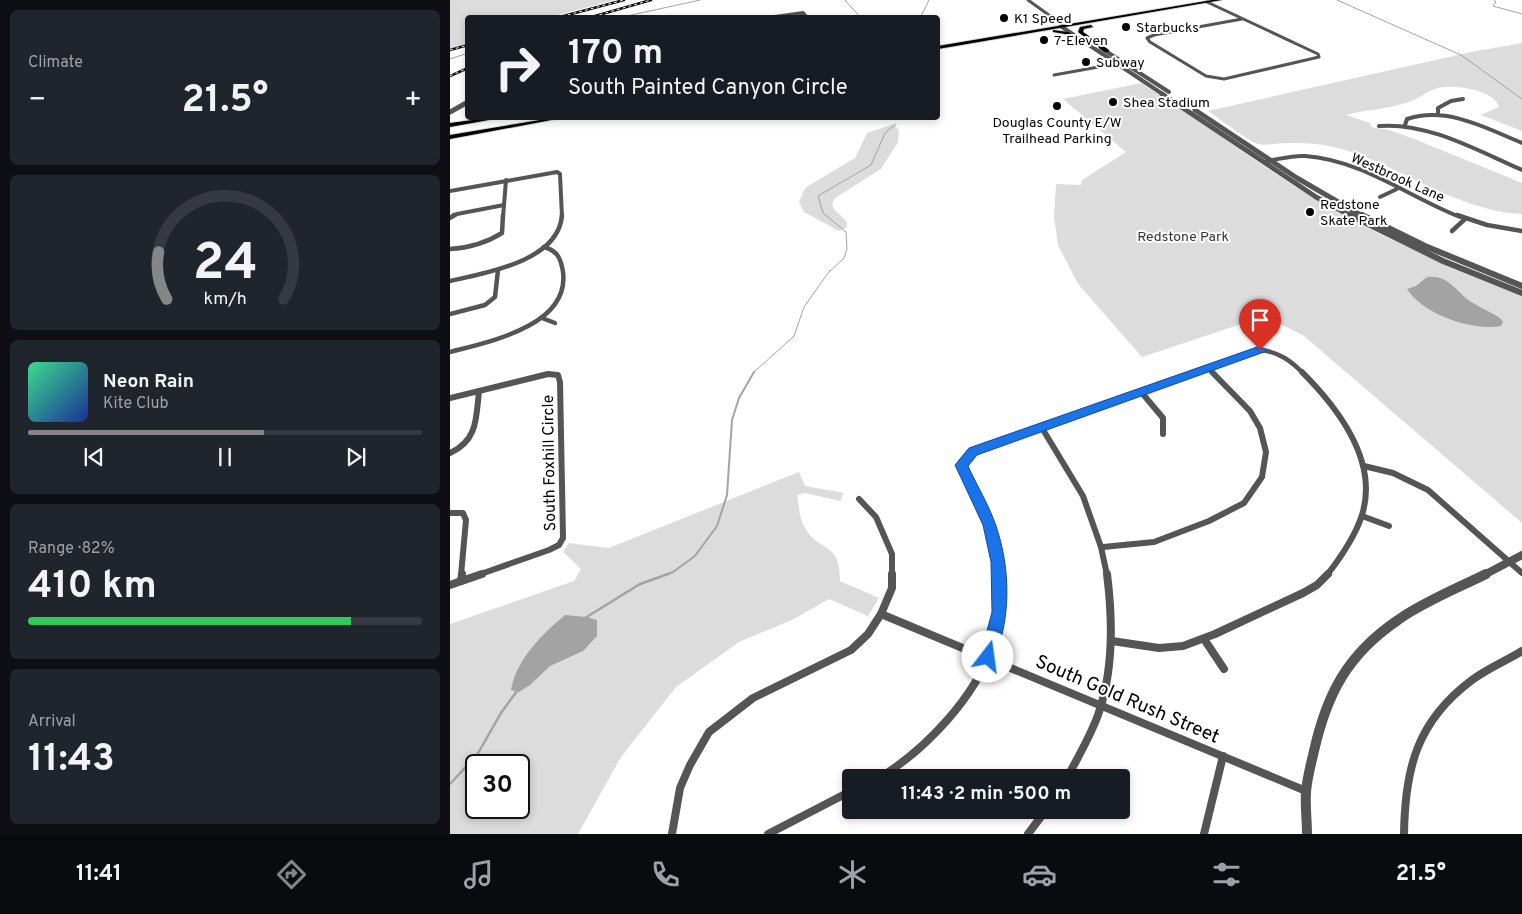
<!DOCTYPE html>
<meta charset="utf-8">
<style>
:root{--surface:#171b24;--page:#20242c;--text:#f1f3f6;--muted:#9ea1a6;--line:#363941;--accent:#858687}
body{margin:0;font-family:Overpass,sans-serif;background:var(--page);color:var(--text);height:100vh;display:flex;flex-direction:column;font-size:19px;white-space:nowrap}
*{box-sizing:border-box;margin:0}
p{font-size:16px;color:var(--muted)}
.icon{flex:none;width:28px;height:28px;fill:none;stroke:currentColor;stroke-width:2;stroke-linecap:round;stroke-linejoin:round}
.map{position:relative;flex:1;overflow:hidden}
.side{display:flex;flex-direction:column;gap:10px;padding:10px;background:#0d0f14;width:450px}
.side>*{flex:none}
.top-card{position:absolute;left:15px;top:15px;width:475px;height:105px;border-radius:5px;box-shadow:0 2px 8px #0003;background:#171b24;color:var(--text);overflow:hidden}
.speed{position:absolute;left:15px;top:754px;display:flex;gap:10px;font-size:25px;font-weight:700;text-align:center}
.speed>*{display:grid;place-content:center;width:65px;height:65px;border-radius:50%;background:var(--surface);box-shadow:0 2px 8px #0003;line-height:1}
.speed .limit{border:2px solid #111;border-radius:8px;background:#fff;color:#111}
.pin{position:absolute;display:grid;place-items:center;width:42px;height:42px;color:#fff;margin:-51px -21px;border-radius:50% 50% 50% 0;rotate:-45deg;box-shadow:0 0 5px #0007}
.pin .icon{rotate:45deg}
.me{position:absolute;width:55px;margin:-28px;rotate:15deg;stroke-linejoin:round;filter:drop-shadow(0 0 4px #0008)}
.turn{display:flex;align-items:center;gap:18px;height:105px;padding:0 20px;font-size:22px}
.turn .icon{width:65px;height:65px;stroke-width:2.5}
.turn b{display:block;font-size:35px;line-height:42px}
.big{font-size:38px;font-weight:700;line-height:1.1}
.side .card{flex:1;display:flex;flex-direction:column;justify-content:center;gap:8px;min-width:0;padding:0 18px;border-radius:8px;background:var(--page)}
.side .dial{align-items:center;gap:0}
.dial svg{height:130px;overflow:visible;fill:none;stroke:var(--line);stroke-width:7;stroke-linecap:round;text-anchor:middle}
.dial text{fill:var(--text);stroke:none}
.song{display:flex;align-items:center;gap:15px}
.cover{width:60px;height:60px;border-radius:8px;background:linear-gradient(135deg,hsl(150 70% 55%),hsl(230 70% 35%))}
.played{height:5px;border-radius:2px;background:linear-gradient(90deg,var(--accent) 60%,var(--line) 60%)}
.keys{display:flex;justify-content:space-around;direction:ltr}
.heat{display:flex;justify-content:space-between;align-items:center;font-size:28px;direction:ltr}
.charge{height:8px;border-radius:4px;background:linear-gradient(90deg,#34c759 82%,var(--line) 0)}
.trip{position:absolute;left:392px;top:769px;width:288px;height:50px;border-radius:5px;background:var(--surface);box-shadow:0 2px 8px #0003;font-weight:700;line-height:50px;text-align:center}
.menu{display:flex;height:80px;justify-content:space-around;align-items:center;background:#090b0e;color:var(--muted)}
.menu .icon{width:35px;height:35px}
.menu .on{color:var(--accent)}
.menu b{font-size:22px;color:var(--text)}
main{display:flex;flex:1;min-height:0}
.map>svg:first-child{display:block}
.green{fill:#dcdcdc;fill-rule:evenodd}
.water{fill:#a3a3a3}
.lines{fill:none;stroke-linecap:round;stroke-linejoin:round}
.stream-far2{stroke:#a3a3a3;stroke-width:1}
.stream-far1{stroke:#a3a3a3;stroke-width:2}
.stream{stroke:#a3a3a3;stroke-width:2.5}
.trunk-casing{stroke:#dbdbdb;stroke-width:2}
.minor-far4{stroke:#555;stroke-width:3}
.minor-far3{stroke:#555;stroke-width:4}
.minor-far2{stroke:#555;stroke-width:4.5}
.minor-far1{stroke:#555;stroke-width:6}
.minor{stroke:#555;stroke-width:8}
.tertiary-far4{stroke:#555;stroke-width:4}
.tertiary-far3{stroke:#555;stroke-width:5}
.tertiary-far2{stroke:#555;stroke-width:6}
.tertiary-far1{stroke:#555;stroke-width:8}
.tertiary{stroke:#555;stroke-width:10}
.trunk{fill:#000;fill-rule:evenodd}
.rail-casing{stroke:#000;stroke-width:2.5}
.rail{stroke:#fff;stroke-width:1;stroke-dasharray:3;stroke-linecap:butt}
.route{fill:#1a73e8;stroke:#114b97}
.poi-dot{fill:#000;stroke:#fff;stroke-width:2}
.labels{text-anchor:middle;stroke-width:4;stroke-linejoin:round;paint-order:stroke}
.far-poi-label{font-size:14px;fill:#000;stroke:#fff;text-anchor:start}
.far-street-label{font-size:14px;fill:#000;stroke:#fff}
.far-park-label{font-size:14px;fill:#333;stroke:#fff}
.street-label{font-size:16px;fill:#000;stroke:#fff}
.near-street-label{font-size:19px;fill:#000;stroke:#fff}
</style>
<main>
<section class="side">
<div class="card"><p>Climate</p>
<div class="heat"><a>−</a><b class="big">21.5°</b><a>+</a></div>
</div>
<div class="card dial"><svg viewBox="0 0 100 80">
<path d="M14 69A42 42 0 1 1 86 69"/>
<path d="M14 69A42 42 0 0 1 9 40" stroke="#858687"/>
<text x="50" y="56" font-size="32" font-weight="700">24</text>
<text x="50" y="72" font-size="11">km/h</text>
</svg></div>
<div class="card">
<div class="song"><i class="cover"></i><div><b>Neon Rain</b><p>Kite Club</p></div></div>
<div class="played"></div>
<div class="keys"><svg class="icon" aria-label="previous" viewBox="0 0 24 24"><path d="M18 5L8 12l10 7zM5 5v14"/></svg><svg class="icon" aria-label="pause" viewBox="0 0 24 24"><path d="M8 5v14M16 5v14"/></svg><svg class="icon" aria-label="next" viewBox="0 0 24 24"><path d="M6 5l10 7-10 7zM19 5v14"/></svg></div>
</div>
<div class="card"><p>Range · 82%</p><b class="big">410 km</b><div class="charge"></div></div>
<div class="card"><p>Arrival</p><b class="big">11:43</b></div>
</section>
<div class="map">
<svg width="1072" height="834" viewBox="0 0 1072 834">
<rect width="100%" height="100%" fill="#fff"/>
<g class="green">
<polygon points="0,0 166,0 99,17 18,18 17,45 0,50"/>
<path d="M1072 43V131L1031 115 1049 107C1045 90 1003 84 988 88 977 91 967 100 956 103 937 109 915 110 896 115L920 123 921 127 939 130 967 140 1072 183V214C1004 211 949 163 884 147 868 143 851 143 835 143 827 143 816 146 808 144 800 142 767 117 758 111L1021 52Z"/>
<path d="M691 83C751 120 805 163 865 199 931 238 1001 267 1072 295V523L854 336 827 322 800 321 692 357 628 284 608 245 604 217 606 184 631 185 632 180 676 152 613 99Z"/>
<polygon points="444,124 449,131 448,142 431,169 385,198 382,204 384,209 397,222 396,228 389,231 354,212 349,202 354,190 358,186 405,158 417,133"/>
<path d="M349 472 355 486 394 493 390 501 355 493 347 495C349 504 349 517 354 526 367 553 391 540 390 581L429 598 418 616 379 599 342 620 289 642 226 687 171 757 128 834H0V624L124 581 131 569 113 552 119 543 159 548ZM26 765H69V808H26Z"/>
</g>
<g class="water">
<path d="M977 277C1000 274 1006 293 1023 303 1032 309 1041 312 1050 318L1053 322 1051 326C1022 331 974 315 957 289L966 286Z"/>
<path d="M115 615 136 617 147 620V636L133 651 100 666 80 685 69 692 61 690C66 660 92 634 115 615Z"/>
</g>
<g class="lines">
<g class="stream-far2">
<polyline points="395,0 411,18"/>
<polyline points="887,0 1011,55 1072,99"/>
<polyline points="1044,0 1046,2 1043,6 1072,14"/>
<polyline points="168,18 250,0"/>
<polyline points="470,18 479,0"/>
<polyline points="0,59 18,53"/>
<polyline points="303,373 344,336 354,307 378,273 394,258 397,249 396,232 373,213 368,196 421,165 435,133 446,124"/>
</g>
<polyline class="stream-far1" points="215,575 223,572 245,556 267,526 277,495 282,420 289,398 304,372"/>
<g class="stream">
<polyline points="135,618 190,584 218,574"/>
<polyline points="0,784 27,755 51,713 67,691"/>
</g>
<g class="trunk-casing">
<g id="trunk">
<polygon points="762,0 772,0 488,49 488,46"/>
<polygon points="641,25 643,27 634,29 633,32 659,50 659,52 655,52 628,32 630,27"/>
<polygon points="603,30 618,32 634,41 630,42 615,34 603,32"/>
<polygon points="38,118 50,118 0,127 0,123"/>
<polygon points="102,118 112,118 0,139 0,135"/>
</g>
</g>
<g class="minor-far4">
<polyline points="578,0 610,23"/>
<polyline points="757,2 868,54 869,57 774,79 756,76 700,42 697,38 704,35 792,19"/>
<polyline points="604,75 665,64"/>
</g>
<g class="minor-far3">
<polyline points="988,114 988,108 1001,101 1013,99"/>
<path d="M955 125 957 119C997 106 1036 128 1072 143"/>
<path d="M929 126C978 122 1028 151 1072 170"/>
<path d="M817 161C830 159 843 155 855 156 912 160 959 197 1010 217"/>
<polyline points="0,191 107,172 110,174 112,217"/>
<polyline points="930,197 947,189"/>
<polyline points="54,205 56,180"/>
<polyline points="2,217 7,214 54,205 53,217"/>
</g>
<g class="minor-far2">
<polyline points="1007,215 1037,225 1072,231"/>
<polyline points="0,218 4,215"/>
<polyline points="1002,231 1015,219"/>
<path d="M0 249C19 248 36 243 52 233L53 215"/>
<path d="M0 281C36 273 109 261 112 215"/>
<polyline points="0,314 35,305 45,297 48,270"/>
<polyline points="92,318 105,323"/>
<path d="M0 352C38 342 120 326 113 272 111 259 108 251 94 247"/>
<polyline points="759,369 763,373"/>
<path d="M744 373 811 350C829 352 841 361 853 373"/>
</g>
<g class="minor-far1">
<path d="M852 372C888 408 929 461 912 515 905 537 891 557 877 575"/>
<polyline points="692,393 713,418 713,434"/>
<polyline points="0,398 98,374 108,375 110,382 113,538 109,545 99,550 28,575"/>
<polyline points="592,428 633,496 651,547 657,575"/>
<path d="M0 453C28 440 26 418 29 391"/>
<polyline points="914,466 943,473 978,490 1072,573"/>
<polyline points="409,499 426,517 442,554 442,575"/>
<polyline points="0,513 13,513 16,520 11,575"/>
<polyline points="912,516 939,526"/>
<polyline points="653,547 704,542 759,521 794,503 812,477 816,452 810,428 800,411 762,372"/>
<path d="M549 575C547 535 528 500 511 465L523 451 748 372"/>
</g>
<g class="minor">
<polyline points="11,581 12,574"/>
<polyline points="0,585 32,574"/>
<polyline points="431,614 856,791"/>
<polyline points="754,639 774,669"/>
<polyline points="662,641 709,648 733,646 765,634 853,593 867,585 878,574"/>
<path d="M429 778C474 751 526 697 542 646 549 623 550 598 549 574"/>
<path d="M617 778C628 757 640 737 648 715 664 670 663 621 657 574"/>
<polyline points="222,834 230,788 240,765 259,732 303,698 401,650 418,634 431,614 442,588 442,574"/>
<polyline points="318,834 401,791"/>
<polyline points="578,834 596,810"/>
<polyline points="754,834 773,756"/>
<path d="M954 834C955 768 967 721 1022 680 1038 668 1056 661 1072 651"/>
</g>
<g class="tertiary-far4">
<polyline points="318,18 353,13 357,18"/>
<polyline points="610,23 612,27 714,95"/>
<polyline points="651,48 719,92"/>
</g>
<g class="tertiary-far3">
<polyline points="712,94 866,197 903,217"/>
<polyline points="745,110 847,178 914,217"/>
<polyline points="0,112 18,102"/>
</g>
<g class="tertiary-far2">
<polyline points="900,215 993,261 1072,293"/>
<polyline points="912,215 975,246 1072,286"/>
</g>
<polyline class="tertiary-far1" points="1034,575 1072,555"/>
<path class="tertiary" d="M857 834C857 820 855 806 856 792 857 778 861 764 864 751 877 693 898 654 948 620 973 602 1008 588 1036 574"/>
<use href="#trunk" class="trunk"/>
<g class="rail-casing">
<g id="rail">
<polyline points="106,18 174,0"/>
<polyline points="138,18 201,0"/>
<polyline points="0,50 18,45"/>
<polyline points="0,76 18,68"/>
</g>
</g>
<use href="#rail" class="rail"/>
</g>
<path class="route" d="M810 346 816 350 814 352 527 455 518 466C527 486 539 505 546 526 561 570 561 620 543 662L538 665 532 662 530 657 542 612 541 562 533 525 505 465 519 448Z"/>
<g class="poi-dot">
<circle cx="554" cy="18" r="5"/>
<circle cx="676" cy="27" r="5"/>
<circle cx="594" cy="40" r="5"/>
<circle cx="636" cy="62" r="5"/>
<circle cx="663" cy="102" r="5"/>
<circle cx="607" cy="106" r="5"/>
<circle cx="860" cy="212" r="5"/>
</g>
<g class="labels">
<g class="far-poi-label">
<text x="564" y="23">K1 Speed</text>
<text x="686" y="32">Starbucks</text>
<text x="604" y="45">7-Eleven</text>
<text x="646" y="67">Subway</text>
<text x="673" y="107">Shea Stadium</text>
<text x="607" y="127" text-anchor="middle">Douglas County E/W<tspan x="607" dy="16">Trailhead Parking</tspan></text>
<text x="870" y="209">Redstone<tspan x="870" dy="16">Skate Park</tspan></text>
</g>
<g class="far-street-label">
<text transform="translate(948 177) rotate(24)" y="5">Westbrook Lane</text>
</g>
<g class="far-park-label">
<text x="733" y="241">Redstone Park</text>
</g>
<g class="street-label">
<text transform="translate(98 463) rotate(-91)" y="6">South Foxhill Circle</text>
</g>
<g class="near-street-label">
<text transform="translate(678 698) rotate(23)" y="7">South Gold Rush Street</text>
</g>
</g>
</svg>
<div class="speed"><div class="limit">30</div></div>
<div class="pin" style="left:810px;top:350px;background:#d93025"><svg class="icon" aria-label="arrive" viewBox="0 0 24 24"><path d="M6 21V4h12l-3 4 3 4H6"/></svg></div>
<svg class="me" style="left:538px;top:657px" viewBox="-20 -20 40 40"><circle r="19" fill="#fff"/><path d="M0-13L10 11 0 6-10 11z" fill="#1a73e8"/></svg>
<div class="trip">11:43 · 2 min · 500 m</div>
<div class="top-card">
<div class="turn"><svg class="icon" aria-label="right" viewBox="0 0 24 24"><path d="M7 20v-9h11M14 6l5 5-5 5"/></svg><div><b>170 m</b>South Painted Canyon Circle</div></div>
</div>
</div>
</main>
<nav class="menu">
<b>11:41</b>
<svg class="icon on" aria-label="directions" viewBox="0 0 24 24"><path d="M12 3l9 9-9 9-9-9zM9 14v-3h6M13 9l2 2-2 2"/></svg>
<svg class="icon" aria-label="music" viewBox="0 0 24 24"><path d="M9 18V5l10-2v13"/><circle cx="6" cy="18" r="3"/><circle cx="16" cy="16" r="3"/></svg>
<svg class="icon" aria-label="phone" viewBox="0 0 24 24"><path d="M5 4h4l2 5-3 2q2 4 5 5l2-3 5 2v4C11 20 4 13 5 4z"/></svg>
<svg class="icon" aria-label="climate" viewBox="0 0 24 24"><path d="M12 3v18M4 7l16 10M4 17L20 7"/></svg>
<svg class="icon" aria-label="car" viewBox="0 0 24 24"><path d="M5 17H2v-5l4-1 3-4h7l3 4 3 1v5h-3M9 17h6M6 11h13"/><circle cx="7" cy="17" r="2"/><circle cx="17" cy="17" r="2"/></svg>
<svg class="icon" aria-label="filters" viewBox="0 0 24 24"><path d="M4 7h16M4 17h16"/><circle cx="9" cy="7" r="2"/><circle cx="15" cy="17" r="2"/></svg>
<b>21.5°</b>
</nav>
